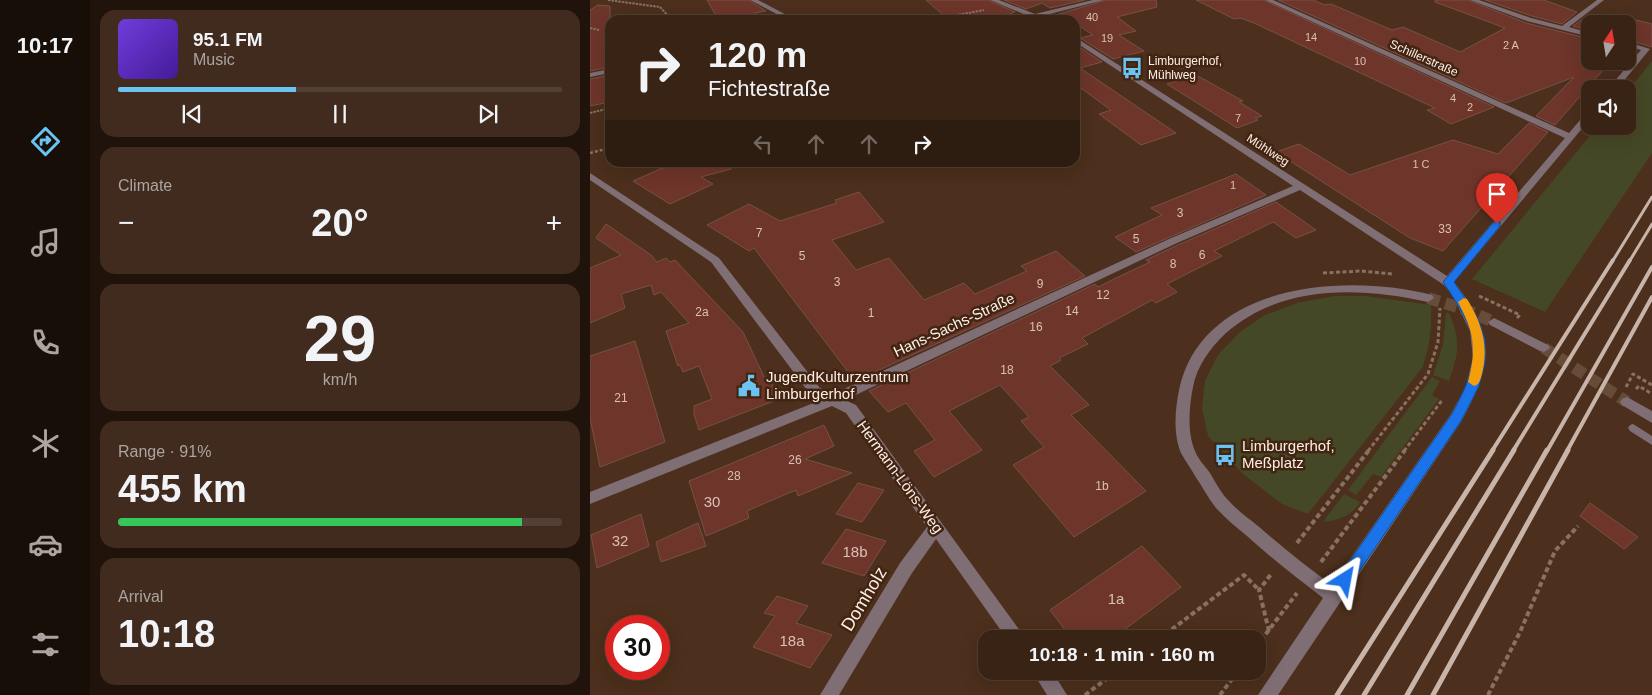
<!DOCTYPE html>
<meta charset="utf-8">
<style>
:root{--surface:#392315;--page:#402b1e;--text:#f1f3f6;--muted:#aba4a0;--line:#534034;--accent:#6ac3f1}
body{margin:0;font-family:Arial,sans-serif;background:var(--page);color:var(--text);height:100vh;display:flex;flex-direction:column;font-size:19px;white-space:nowrap}
*{box-sizing:border-box;margin:0}
p{font-size:16px;color:var(--muted)}
.icon{flex:none;width:28px;height:28px;fill:none;stroke:currentColor;stroke-width:2;stroke-linecap:round;stroke-linejoin:round}
.map{position:relative;flex:1;overflow:hidden}
.panel{display:flex;flex-direction:column;gap:10px;padding:10px;background:#1f130c;width:500px}
.panel>*{flex:none}
.guide{position:absolute;left:15px;top:15px;width:475px;height:152px;border-radius:15px;box-shadow:0 5px 20px #0002,0 0 0 1px var(--line);background:#392315;color:var(--text);overflow:hidden}
.needle{width:32px;rotate:12deg}
.buttons{position:absolute;left:991px;top:15px;display:grid;gap:10px}
.buttons a{display:grid;place-items:center;width:55px;height:55px;border-radius:10px;background:var(--surface);box-shadow:0 5px 20px #0002,0 0 0 1px var(--line);font-size:25px}
.speed{position:absolute;left:15px;top:615px;display:flex;gap:10px;font-size:25px;font-weight:700;text-align:center}
.speed>*{display:grid;place-content:center;width:65px;height:65px;border-radius:50%;background:var(--surface);box-shadow:0 5px 20px #0002,0 0 0 1px var(--line);line-height:1}
.speed .limit{border:8px solid #d22;background:#fff;color:#111}
.pin{position:absolute;display:grid;place-items:center;width:42px;height:42px;color:#fff;margin:-51px -21px;border-radius:50% 50% 50% 0;rotate:-45deg;box-shadow:0 0 5px #0007}
.pin .icon{rotate:45deg}
.me{position:absolute;width:55px;margin:-28px;rotate:34deg;stroke-linejoin:round;filter:drop-shadow(0 0 4px #0008)}
.turn{display:flex;align-items:center;gap:18px;height:105px;padding:0 20px;font-size:22px}
.turn .icon{width:65px;height:65px;stroke-width:2.5}
.turn b{display:block;font-size:35px;line-height:42px}
.lanes{display:flex;align-items:center;height:48px;padding:0 20px;background:#0003;justify-content:center;gap:25px;direction:ltr}
.lanes .off{opacity:.35}
.big{font-size:38px;font-weight:700;line-height:1.1}
.panel .widget{flex:1;display:flex;flex-direction:column;justify-content:center;gap:8px;min-width:0;padding:0 18px;border-radius:15px;background:var(--page)}
.panel .dial{align-items:center;gap:0}
.dial b{font-size:65px;line-height:1}
.song{display:flex;align-items:center;gap:15px}
.cover{width:60px;height:60px;border-radius:8px;background:linear-gradient(135deg,hsl(260 70% 55%),hsl(260 70% 35%))}
.played{height:5px;border-radius:2px;background:linear-gradient(90deg,var(--accent) 40%,var(--line) 40%)}
.keys{display:flex;justify-content:space-around;direction:ltr}
.heat{display:flex;justify-content:space-between;align-items:center;font-size:28px;direction:ltr}
.charge{height:8px;border-radius:4px;background:linear-gradient(90deg,#34c759 91%,var(--line) 0)}
.trip{position:absolute;left:388px;top:630px;width:288px;height:50px;border-radius:15px;background:var(--surface);box-shadow:0 5px 20px #0002,0 0 0 1px var(--line);font-weight:700;line-height:50px;text-align:center}
main{display:flex;flex:1;min-height:0}
.tab-bar{display:flex;flex-direction:column;width:90px;justify-content:space-around;align-items:center;background:#170e08;color:var(--muted)}
.tab-bar .icon{width:35px;height:35px}
.tab-bar .selected{color:var(--accent)}
.tab-bar b{font-size:22px;color:var(--text)}
.map>svg:first-child{display:block}
.green{fill:#454826}
.building{fill:#6e352a;stroke:#765149}
.lines{fill:none;stroke-linecap:round;stroke-linejoin:round}
.street-tunnel{stroke:#674c3a;stroke-width:12;stroke-dasharray:12 6;stroke-linecap:butt}
.path-far3{stroke:#897161;stroke-width:2;stroke-dasharray:2.5 1;stroke-linecap:butt}
.path-far2{stroke:#897161;stroke-width:2.5;stroke-dasharray:3 2;stroke-linecap:butt}
.path-far1{stroke:#897161;stroke-width:3;stroke-dasharray:4 2.5;stroke-linecap:butt}
.path{stroke:#897161;stroke-width:4;stroke-dasharray:5 3;stroke-linecap:butt}
.lane{fill:#806e75;fill-rule:evenodd}
.street{fill:#806e75;fill-rule:evenodd}
.rail-far2{stroke:#c8b4a8;stroke-width:3}
.rail-far1{stroke:#c8b4a8;stroke-width:4}
.rail{stroke:#c8b4a8;stroke-width:5}
.route{fill:#1a73e8;stroke:#114b97}
.slow{fill:#f59e0b}
.labels{text-anchor:middle;stroke-width:5;stroke-linejoin:round;paint-order:stroke}
.far-number-label{font-size:11px;fill:#dac0b6}
.far-street-label{font-size:12px;fill:#feeee5;stroke:#412512}
.far-poi-label{font-size:12px;fill:#feeee5;stroke:#412512;text-anchor:start}
.number-label{font-size:12px;fill:#dac0b6}
.street-label{font-size:15px;fill:#feeee5;stroke:#412512}
.poi-label{font-size:15px;fill:#feeee5;stroke:#412512;text-anchor:start}
.near-number-label{font-size:15px;fill:#dac0b6}
.near-street-label{font-size:18px;fill:#feeee5;stroke:#412512}
</style>
<main>
<nav class="tab-bar">
<b>10:17</b>
<svg class="icon selected" aria-label="directions" viewBox="0 0 24 24"><path d="M12 3l9 9-9 9-9-9zM9 14v-3h6M13 9l2 2-2 2"/></svg>
<svg class="icon" aria-label="music" viewBox="0 0 24 24"><path d="M9 18V5l10-2v13"/><circle cx="6" cy="18" r="3"/><circle cx="16" cy="16" r="3"/></svg>
<svg class="icon" aria-label="phone" viewBox="0 0 24 24"><path d="M5 4h4l2 5-3 2q2 4 5 5l2-3 5 2v4C11 20 4 13 5 4z"/></svg>
<svg class="icon" aria-label="climate" viewBox="0 0 24 24"><path d="M12 3v18M4 7l16 10M4 17L20 7"/></svg>
<svg class="icon" aria-label="car" viewBox="0 0 24 24"><path d="M5 17H2v-5l4-1 3-4h7l3 4 3 1v5h-3M9 17h6M6 11h13"/><circle cx="7" cy="17" r="2"/><circle cx="17" cy="17" r="2"/></svg>
<svg class="icon" aria-label="filters" viewBox="0 0 24 24"><path d="M4 7h16M4 17h16"/><circle cx="9" cy="7" r="2"/><circle cx="15" cy="17" r="2"/></svg>
</nav>
<section class="panel">
<div class="widget">
<div class="song"><i class="cover"></i><div><b>95.1 FM</b><p>Music</p></div></div>
<div class="played"></div>
<div class="keys"><svg class="icon" aria-label="previous" viewBox="0 0 24 24"><path d="M18 5L8 12l10 7zM5 5v14"/></svg><svg class="icon" aria-label="pause" viewBox="0 0 24 24"><path d="M8 5v14M16 5v14"/></svg><svg class="icon" aria-label="next" viewBox="0 0 24 24"><path d="M6 5l10 7-10 7zM19 5v14"/></svg></div>
</div>
<div class="widget"><p>Climate</p>
<div class="heat"><a>−</a><b class="big">20°</b><a>+</a></div>
</div>
<div class="widget dial"><b>29</b><p>km/h</p></div>
<div class="widget"><p>Range · 91%</p><b class="big">455 km</b><div class="charge"></div></div>
<div class="widget"><p>Arrival</p><b class="big">10:18</b></div>
</section>
<div class="map">
<svg width="1062" height="695" viewBox="0 0 1062 695">
<rect width="100%" height="100%" fill="#4c2f1c"/>
<g class="green">
<polygon points="1062,61 1062,153 955,312 882,279 1008,126 1038,126 1038,91"/>
<path d="M745 296H775L841 305C842 328 840 346 832 368L718 514 692 504 653 474 618 436 612 408 615 381 628 355 650 332 673 316 707 303Z"/>
<path d="M856 313H859C871 341 869 353 859 381L843 375 853 345Z"/>
<polygon points="842,377 850,381 842,395 849,399 791,477 783,474 766,495 758,490"/>
<path d="M754 494 770 502C761 517 749 520 733 522Z"/>
</g>
<g class="building">
<polygon points="117,0 158,0 176,11 165,13 165,20 151,20 148,16 128,19"/>
<polygon points="336,0 398,0 425,12 404,20 396,20 385,15 359,20"/>
<polygon points="414,0 495,0 460,8 452,3 436,9"/>
<polygon points="516,0 566,0 567,7 527,17 546,31 529,35 554,51 523,59 490,38 503,35 485,23 485,20 479,20 469,14"/>
<polygon points="606,0 673,0 904,107 861,124 837,110 845,108 664,23 650,18 644,19"/>
<polygon points="688,0 723,0 735,5 741,4 802,30 813,27 870,52 915,28 845,2 845,0 878,0 936,23 1000,39 1000,61 1021,61 965,125 946,116 984,77 916,103"/>
<polygon points="895,0 954,0 987,12 972,24 942,16"/>
<polygon points="8,5 20,6 20,67 0,71 0,10"/>
<polygon points="997,16 1000,17 1000,31 983,26"/>
<polygon points="1038,18 1062,24 1062,47 1038,40"/>
<polygon points="485,44 512,62 490,68 586,133 551,145 509,114 521,110 485,84"/>
<polygon points="20,75 20,102 0,106 0,79"/>
<polygon points="606,75 653,101 649,102 672,116 665,118 668,120 647,128 577,84"/>
<polygon points="939,123 958,132 853,251 820,238 686,152 709,144 760,175 863,140 908,154"/>
<polygon points="86,162 140,162 141,169 111,177 123,184 80,204 43,181"/>
<polygon points="646,174 676,195 546,252 525,237 572,215 561,208"/>
<polygon points="269,192 294,222 242,240 266,270 299,258 334,300 374,283 385,294 437,271 431,266 466,251 495,276 265,381 164,248 159,251 117,225 159,204 190,221 247,203 245,200"/>
<polygon points="686,202 726,230 706,238 683,222 624,251 632,256 577,284 587,292 566,303 562,300 492,338 498,344 469,358 471,360 460,366 499,405 481,415 556,491 484,537 423,465 454,447 431,421 439,417 410,385 359,411 392,450 344,477 324,451 345,440 316,403 298,412 279,391 505,284 508,287 526,278 560,262 556,260 588,245"/>
<polygon points="16,224 61,255 67,262 76,258 80,262 85,260 153,332 175,379 179,378 189,399 109,430 104,414 104,406 122,399 109,366 93,372 90,365 88,366 76,331 99,323 71,292 64,295 61,285 31,294 35,308 0,323 0,268 31,255 6,238"/>
<polygon points="45,341 75,442 10,467 0,418 0,356"/>
<polygon points="234,425 244,446 215,459 262,473 208,496 206,490 187,498 157,511 159,518 116,536 99,481"/>
<polygon points="268,483 294,490 272,522 246,514"/>
<polygon points="1000,503 1048,537 1034,549 990,516"/>
<polygon points="51,514 59,546 7,568 1,535"/>
<polygon points="108,523 116,546 71,562 66,542"/>
<polygon points="256,529 296,541 274,576 232,563"/>
<polygon points="552,546 591,587 522,639 482,639 460,610"/>
<polygon points="187,596 218,606 206,623 242,635 220,668 163,647 185,616 174,613"/>
</g>
<g class="lines">
<g class="street-tunnel">
<polyline points="838,298 871,308 904,322"/>
<polyline points="954,348 1037,402"/>
</g>
<g class="path-far3">
<polyline points="18,0 70,7 81,19 89,20"/>
<polyline points="341,20 394,10"/>
<polyline points="0,28 9,30"/>
<polyline points="0,113 20,108"/>
</g>
<polyline class="path-far2" points="0,153 20,148"/>
<g class="path-far1">
<polyline points="733,273 771,271 802,274"/>
<polyline points="889,296 930,315 927,318"/>
<polyline points="1036,387 1043,374 1062,385"/>
<polyline points="1046,389 1049,386 1062,394"/>
<polyline points="778,451 838,374 848,342 850,308"/>
<polyline points="814,451 853,399"/>
</g>
<g class="path">
<polyline points="707,543 779,450"/>
<polyline points="731,562 815,450"/>
<polyline points="679,631 669,590 682,573"/>
<polyline points="569,639 654,575 669,590"/>
<polyline points="666,647 707,593"/>
<polyline points="495,695 527,671"/>
<polyline points="630,695 648,671"/>
<polyline points="898,695 930,632 965,551 988,526"/>
</g>
<polygon class="lane" points="1043,424 1062,436 1062,445 1040,431 1038,428 1040,425"/>
<g class="street">
<polygon points="160,0 168,0 206,20 198,20"/>
<polygon points="400,0 409,0 445,14 503,0 514,0 452,16 455,20 448,20"/>
<path d="M675 0H683L979 133 997 112 1000 111V119L864 282C907 336 903 364 871 422L688 695H668L733 598C707 578 681 558 657 536 646 527 635 518 626 508 618 498 612 486 605 476 601 468 595 461 591 453 583 434 585 410 589 390 612 282 757 273 842 295L844 298 838 302C769 287 692 284 636 333 620 348 607 366 603 387 599 407 597 432 605 451 608 459 615 466 620 473 626 483 631 493 639 501 648 511 658 518 668 526 692 547 717 567 742 585L861 414 876 386 883 358 880 331 863 296 854 285 710 190 587 243 255 400 266 405 436 639H417L346 539 322 573 249 695H230L310 563 337 527 256 413 242 406 0 504V492L231 400 220 394 121 262 0 180V173L129 258 230 388 243 394 579 239 703 186 485 42V37L857 276 975 138Z"/>
<polygon points="880,0 889,0 941,18 972,26 1007,0 1014,0 979,27 1000,33 1000,37 937,21"/>
<polygon points="1038,42 1060,49 1027,89 1018,89 1051,50 1038,46"/>
<polygon points="20,69 20,73 0,77 0,73"/>
<polygon points="904,318 958,345 960,348 954,352 950,351 900,325 898,322"/>
<polygon points="1037,397 1062,411 1062,423 1032,405 1030,402 1032,399"/>
<polygon points="442,671 462,671 477,695 457,695"/>
</g>
<g class="rail-far2">
<polyline points="1022,262 1062,197"/>
<polyline points="1039,262 1062,224"/>
</g>
<g class="rail-far1">
<polyline points="902,451 1023,260"/>
<polyline points="923,451 1040,260"/>
<polyline points="957,451 1062,267"/>
<polyline points="977,451 1062,297"/>
</g>
<g class="rail">
<polyline points="747,695 903,450"/>
<polyline points="774,695 924,450"/>
<polyline points="817,695 957,450"/>
<polyline points="843,695 978,450"/>
</g>
</g>
<path class="route" d="M907 221 910 222V226L864 282 883 310 889 321 895 340V363L889 386 871 421 760 585 755 587 750 585 747 580 750 575 862 414C894 354 891 338 853 282L904 222Z"/>
<path class="slow" d="M874 298 877 299C892 323 899 347 892 374 890 380 890 384 884 386L878 382C887 349 884 332 868 302Z"/>
<defs>
<g id="bus-bare" transform="scale(1.725)"><path d="M-5-6H5V4H4V6H2V4H-2V6H-4V4H-5ZM-3.5-4V0h7V-4ZM-3.5 1.2v1.5H-2V1.2ZM2 1.2v1.5H3.5V1.2Z" fill="#6ac3f1" stroke="#412512" stroke-width="2.5" paint-order="stroke"/></g>
<g id="civic-bare" transform="scale(1.725)"><path d="M-.6-6.5H3V-4.5H.6V-3L4-1V1h2V6H-6V1h2V-1L-.6-3ZM-1.2 2.5V6h2.4V2.5Z" fill="#6ac3f1" stroke="#412512" stroke-width="2.5" paint-order="stroke"/></g>
</defs>
<g fill-rule="evenodd">
<use href="#bus-bare" x="542" y="68"/>
<use href="#civic-bare" x="159" y="386"/>
<use href="#bus-bare" x="635" y="455"/>
</g>
<g class="labels">
<g class="far-number-label">
<text x="502" y="21">40</text>
<text x="721" y="41">14</text>
<text x="517" y="42">19</text>
<text x="921" y="49">2 A</text>
<text x="770" y="65">10</text>
<text x="863" y="102">4</text>
<text x="880" y="111">2</text>
<text x="648" y="122">7</text>
<text x="831" y="168">1 C</text>
<text x="643" y="189">1</text>
</g>
<g class="far-street-label">
<text transform="translate(834 58) rotate(24)" y="4">Schillerstraße</text>
<text transform="translate(678 150) rotate(33)" y="4">Mühlweg</text>
</g>
<g class="far-poi-label">
<text x="558" y="65">Limburgerhof,<tspan x="558" dy="14">Mühlweg</tspan></text>
</g>
<g class="number-label">
<text x="590" y="217">3</text>
<text x="855" y="233">33</text>
<text x="169" y="237">7</text>
<text x="546" y="243">5</text>
<text x="612" y="259">6</text>
<text x="212" y="260">5</text>
<text x="583" y="268">8</text>
<text x="247" y="286">3</text>
<text x="450" y="288">9</text>
<text x="513" y="299">12</text>
<text x="482" y="315">14</text>
<text x="112" y="316">2a</text>
<text x="281" y="317">1</text>
<text x="446" y="331">16</text>
<text x="417" y="374">18</text>
<text x="31" y="402">21</text>
<text x="205" y="464">26</text>
<text x="144" y="480">28</text>
<text x="512" y="490">1b</text>
</g>
<g class="street-label">
<text transform="translate(364 325) rotate(-25)" y="5">Hans-Sachs-Straße</text>
<text transform="translate(310 477) rotate(54)" y="5">Hermann-Löns-Weg</text>
</g>
<g class="poi-label">
<text x="176" y="382">JugendKulturzentrum<tspan x="176" dy="17">Limburgerhof</tspan></text>
<text x="652" y="451">Limburgerhof,<tspan x="652" dy="17">Meßplatz</tspan></text>
</g>
<g class="near-number-label">
<text x="122" y="507">30</text>
<text x="30" y="546">32</text>
<text x="265" y="557">18b</text>
<text x="526" y="604">1a</text>
<text x="202" y="646">18a</text>
</g>
<g class="near-street-label">
<text transform="translate(274 599) rotate(-59)" y="6">Domholz</text>
</g>
</g>
</svg>
<div class="buttons">
<a><svg class="needle" viewBox="-14 -14 28 28"><path d="M0-13l5 13h-10z" fill="#e53935"/><path d="M0 13l5-13h-10z" fill="#aba4a0"/></svg></a>
<a><svg class="icon" aria-label="sound" viewBox="0 0 24 24"><path d="M4 9h4l5-4v14l-5-4H4zM17 9q2 3 0 6"/></svg></a>
</div>
<div class="speed"><div class="limit">30</div></div>
<div class="pin" style="left:907px;top:224px;background:#d93025"><svg class="icon" aria-label="arrive" viewBox="0 0 24 24"><path d="M6 21V4h12l-3 4 3 4H6"/></svg></div>
<svg class="me" style="left:755px;top:580px" viewBox="-20 -20 40 40"><path d="M0-17L14 15 0 8-14 15z" fill="#1a73e8" stroke="#fff" stroke-width="4"/></svg>
<div class="trip">10:18 · 1 min · 160 m</div>
<div class="guide">
<div class="turn"><svg class="icon" aria-label="right" viewBox="0 0 24 24"><path d="M7 20v-9h11M14 6l5 5-5 5"/></svg><div><b>120 m</b>Fichtestraße</div></div>
<div class="lanes"><svg class="icon off" aria-label="left" viewBox="0 0 24 24"><path d="M17 20v-9H6M10 6l-5 5 5 5"/></svg><svg class="icon off" aria-label="ahead" viewBox="0 0 24 24"><path d="M12 20V5M6 11l6-6 6 6"/></svg><svg class="icon off" aria-label="ahead" viewBox="0 0 24 24"><path d="M12 20V5M6 11l6-6 6 6"/></svg><svg class="icon" aria-label="right" viewBox="0 0 24 24"><path d="M7 20v-9h11M14 6l5 5-5 5"/></svg></div>
</div>
</div>
</main>
